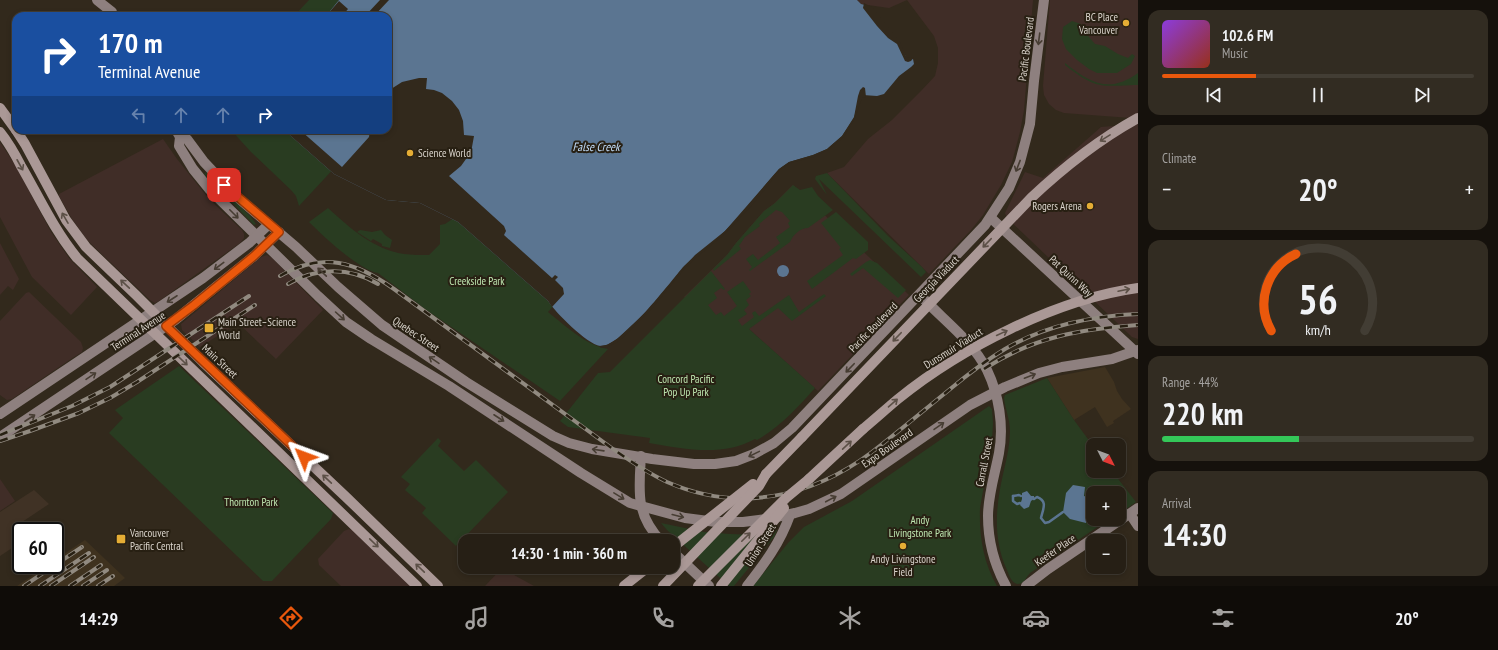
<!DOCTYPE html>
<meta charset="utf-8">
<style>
:root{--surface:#261f15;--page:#322c22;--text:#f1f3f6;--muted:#a4a2a0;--line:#423d34;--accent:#ea580c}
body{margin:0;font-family:"PT Sans Narrow",sans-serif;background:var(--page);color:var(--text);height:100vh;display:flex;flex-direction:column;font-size:15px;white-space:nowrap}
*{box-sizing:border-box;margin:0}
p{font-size:13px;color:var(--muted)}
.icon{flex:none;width:22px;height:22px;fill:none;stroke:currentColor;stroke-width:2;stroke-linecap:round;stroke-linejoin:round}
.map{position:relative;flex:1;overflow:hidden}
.details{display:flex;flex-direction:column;gap:10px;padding:10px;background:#15110c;width:360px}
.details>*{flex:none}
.hud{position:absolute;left:12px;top:12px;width:380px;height:122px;border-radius:12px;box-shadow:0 2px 6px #0003,0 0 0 1px var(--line);background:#1a4fa0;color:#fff;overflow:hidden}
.needle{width:26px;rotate:132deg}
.controls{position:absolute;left:1086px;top:438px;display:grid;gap:8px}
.controls a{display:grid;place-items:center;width:40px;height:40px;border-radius:8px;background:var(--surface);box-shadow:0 2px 6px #0003,0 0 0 1px var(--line);font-size:20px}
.speed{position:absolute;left:12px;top:522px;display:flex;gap:8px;font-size:20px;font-weight:700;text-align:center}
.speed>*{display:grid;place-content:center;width:52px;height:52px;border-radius:50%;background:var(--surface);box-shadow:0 2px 6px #0003,0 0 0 1px var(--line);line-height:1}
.speed .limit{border:2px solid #111;border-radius:6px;background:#fff;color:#111}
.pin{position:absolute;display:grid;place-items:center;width:34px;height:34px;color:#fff;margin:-17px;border-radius:8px;box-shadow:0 2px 6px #0006}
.me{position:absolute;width:44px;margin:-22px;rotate:314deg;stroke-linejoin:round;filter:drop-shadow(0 0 3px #0008)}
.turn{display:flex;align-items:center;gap:14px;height:84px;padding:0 20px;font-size:18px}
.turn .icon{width:52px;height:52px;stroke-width:2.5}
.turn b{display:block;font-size:28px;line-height:34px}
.lanes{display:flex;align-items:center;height:38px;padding:0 20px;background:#0003;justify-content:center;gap:20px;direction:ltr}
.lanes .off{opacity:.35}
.big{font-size:30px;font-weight:700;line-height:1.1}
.details .card{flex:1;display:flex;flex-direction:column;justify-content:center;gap:6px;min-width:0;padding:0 14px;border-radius:12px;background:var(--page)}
.details .dial{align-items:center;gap:0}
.dial svg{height:104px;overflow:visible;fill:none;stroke:var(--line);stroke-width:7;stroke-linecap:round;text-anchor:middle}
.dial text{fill:var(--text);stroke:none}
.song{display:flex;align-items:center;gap:12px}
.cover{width:48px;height:48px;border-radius:6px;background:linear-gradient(135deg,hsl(270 70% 55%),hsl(10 70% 35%))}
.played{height:4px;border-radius:2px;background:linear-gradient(90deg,var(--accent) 30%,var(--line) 30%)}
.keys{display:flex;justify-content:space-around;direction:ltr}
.heat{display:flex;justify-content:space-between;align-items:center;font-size:22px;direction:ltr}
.charge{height:6px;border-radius:3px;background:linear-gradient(90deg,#34c759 44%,var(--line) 0)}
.trip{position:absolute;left:458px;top:534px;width:222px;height:40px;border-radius:12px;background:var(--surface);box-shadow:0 2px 6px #0003,0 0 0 1px var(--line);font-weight:700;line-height:40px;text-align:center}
.tab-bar{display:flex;height:64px;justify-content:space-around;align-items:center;background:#0f0c08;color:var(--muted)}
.tab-bar .icon{width:28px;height:28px}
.tab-bar .on{color:var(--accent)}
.tab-bar b{font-size:18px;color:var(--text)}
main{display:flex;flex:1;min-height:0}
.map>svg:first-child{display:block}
.commercial{fill:#402d27}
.industrial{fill:#403225}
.built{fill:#3f321f}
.green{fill:#293c21}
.water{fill:#5b7591}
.pier{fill:#32291c}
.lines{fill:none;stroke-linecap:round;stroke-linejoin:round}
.stream{stroke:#5b7591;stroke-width:2.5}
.secondary{stroke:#8e807f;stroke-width:10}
.primary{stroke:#aa9896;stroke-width:10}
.rail-casing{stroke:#918a80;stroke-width:4}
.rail{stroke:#282013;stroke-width:2.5;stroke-dasharray:8;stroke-linecap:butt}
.primary-bridge{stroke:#aa9896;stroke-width:10}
.oneway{stroke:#473d33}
.oneway2{stroke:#5c5047}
.route-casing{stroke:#983908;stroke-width:10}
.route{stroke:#ea580c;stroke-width:7}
.poi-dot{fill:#e5ad35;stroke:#282013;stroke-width:1.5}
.labels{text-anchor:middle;stroke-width:4;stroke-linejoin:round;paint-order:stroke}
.poi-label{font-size:11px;fill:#dad4cc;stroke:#282013;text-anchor:start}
.street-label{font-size:11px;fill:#dad4cc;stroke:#282013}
.park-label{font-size:11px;fill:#bfe7b1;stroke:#282013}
.water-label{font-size:12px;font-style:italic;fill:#c0dbf8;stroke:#282013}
</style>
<main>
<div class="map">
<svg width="1138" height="586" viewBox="0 0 1138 586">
<rect width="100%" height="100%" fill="#32291c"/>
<g class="commercial">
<polygon points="857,0 1033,0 1024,110 1020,132 1012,162 1001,185 983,215 971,230 929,274 827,173 844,167 868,139 892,120 921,91 935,76 938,63 938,48 934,36 907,0 889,8 861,4"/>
<polygon points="1050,0 1138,0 1138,117 1131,118 1064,113 1056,110 1049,104 1044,95 1043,86"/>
<polygon points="1138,124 1138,339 1132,337 1007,218 1005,213 1025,172 1043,178 1101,127"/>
<polygon points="163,139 177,159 209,199 242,230 244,234 244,238 240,243 159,301 155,303 150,300 88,241 72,219 59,196 59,194"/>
<polygon points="0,142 17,168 51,232 69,258 97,287 71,315 32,277 0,217"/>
<polygon points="793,185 909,295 818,391 749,329 738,337 684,297 727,255 736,243 764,211 775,203"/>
<polygon points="0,243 19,279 13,290 8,286 0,295"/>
<polygon points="267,255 272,258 323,310 276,359 238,323 200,347 182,330 181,324 261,257"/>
<polygon points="29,292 81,342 83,348 82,352 71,359 12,399 7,400 0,395 0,321 26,293"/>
<polygon points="0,479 15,501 0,511"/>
<polygon points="349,529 352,530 410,586 341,586 319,565 318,559 344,531"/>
<polygon points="503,567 506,567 514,575 534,586 485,586"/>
</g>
<polygon class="industrial" points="34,490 49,504 16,526 21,533 21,542 0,556 0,512"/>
<g class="built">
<polygon points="1105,367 1114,382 1117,391 1122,399 1131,409 1113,421 1114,423 1107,427 1095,407 1074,420 1047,378"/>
<polygon points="85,540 125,578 114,586 17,586 48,565 55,565 55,560"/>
</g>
<g class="green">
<polygon points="309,0 338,0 348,9 342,16 294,16"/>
<polygon points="1072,21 1081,24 1083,30 1095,44 1105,46 1118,54 1128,58 1132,54 1135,56 1131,64 1117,73 1097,73 1089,69 1077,60 1066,49 1062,39 1063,27"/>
<path d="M1065 63C1090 83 1109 94 1138 73V85C1100 86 1097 90 1065 65Z"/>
<polygon points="231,130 300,130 338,164 299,206 296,196 291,190 251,152"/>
<polygon points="206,172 251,217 256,224 254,225 204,174"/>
<polygon points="827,173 888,236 922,267 926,272 921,277 819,179 827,195 815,179 816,176"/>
<path d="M793 185 800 190 812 187 818 196 833 210 808 228C800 228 793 235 790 242L750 271 749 270 752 267 746 259 753 254 758 260 780 243 776 237 790 227 788 223 790 221 782 212 776 210 759 224 760 226 745 237 739 246 741 249 714 271 713 269 727 255 736 243 764 211 775 203Z"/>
<path d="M328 208C351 229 373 249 404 254 412 255 421 255 429 255L440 244V225L445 224 460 214 564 294 548 312C566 326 585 345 608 349L560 401 425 309 378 273C359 270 323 236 309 222Z"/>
<polygon points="836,212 868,242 868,250 856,259 853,258 812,289 807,281 843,255 839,249 841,248 821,223"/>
<polygon points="360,230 372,232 381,230 385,235 392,240 390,248 382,246 382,244 373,239 371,241 357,232"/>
<polygon points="870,260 877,263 906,290 898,298 863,268 852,276 850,274 866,262"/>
<path d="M711 271 725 289 724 290 721 288 714 293 717 298 708 305 716 315 721 312 724 316 737 306 727 292 743 281 751 292 749 294 751 296 746 300 749 305 744 310 747 314 738 320 742 326 754 317 752 313 755 311 759 316 789 295 799 312 824 294 826 296 792 321 778 308 749 329 815 388C797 408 780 427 757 440L755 439C722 457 685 449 649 443L650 438 568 427 560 421 598 373 610 372Z"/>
<polygon points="179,366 333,513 331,519 272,581 263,581 109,433 123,418 115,410"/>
<path d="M1047 378 1074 420 1093 446V471H1112L1136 502 1119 514V493H1093V519H1109L1030 573C1025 578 1025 584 1017 584 1011 582 1009 575 1007 570 992 537 996 504 1004 470 1007 457 1010 444 1010 431 1010 419 1005 409 1004 398L1005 395Z"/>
<path d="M989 406 992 409 993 423 992 441 980 508C979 535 983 562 997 586H753L788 543 804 527 852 501Z"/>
<polygon points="438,438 441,441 438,446 464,471 476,460 508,492 456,546 422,513 426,508 405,490 410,484 401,477"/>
<polygon points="661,523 704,532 730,534 756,535 777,530 774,537 734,586 729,586 667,530"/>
</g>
<g class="water">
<path d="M339 0H857L861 4 865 5 898 43 908 60 913 59 914 64 911 67 899 76 884 94 877 96 863 95 857 106 854 118 842 136 827 149 813 155 789 162 779 169C761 189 745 211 725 231 712 244 697 253 684 266 670 282 621 348 600 346 587 344 555 312 548 301L458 222 420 203 386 200 334 174 284 130H388V16H326Z"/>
<circle cx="783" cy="271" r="6"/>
<polygon points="1073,485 1085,487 1084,496 1091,498 1086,523 1070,519 1063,512 1066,493"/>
<polygon points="1027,491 1031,496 1034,496 1034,499 1031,501 1029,507 1024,509 1020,505 1022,499 1022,493"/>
</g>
<g class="pier">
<polygon points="380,0 389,0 374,16 365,16"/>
<polygon points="339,1 348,9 342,16 326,16"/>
<polygon points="864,3 873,8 900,42 906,56 909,58 914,57 911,61 908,62 905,61 897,44 888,38 877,26 863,8"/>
<polygon points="419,78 427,78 426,89 434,90 442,93 452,101 459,110 463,121 464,135 474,136 472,147 466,159 461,166 449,176 504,226 506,231 504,235 552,278 555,275 558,277 555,280 563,288 564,294 552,307 548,301 458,222 420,203 386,200 334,174 284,130 300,130 342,167 369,137 370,130 388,130 388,91 402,82"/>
<polygon points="863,87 865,88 866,97 862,98 855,118 844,137 828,150 814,157 790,163 780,170 753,204 726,233 697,257 686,267 649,312 619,341 608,347 601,348 599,346 607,345 617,339 648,310 685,266 695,255 725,231 779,169 789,162 813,155 827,149 842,136 854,117 858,96 860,90"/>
</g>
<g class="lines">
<g class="stream">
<polyline points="1013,496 1013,501 1017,504 1020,503"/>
<polyline points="1013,496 1019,495 1021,496"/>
<path d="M1034 499 1037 497C1048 501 1043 509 1041 518L1045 523 1049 522 1063 512"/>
</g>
<g class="secondary">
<polyline points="97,0 112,12"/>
<polyline points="176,130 180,137 179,146 193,169 210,190 318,296 346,322 371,339 449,386 581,473 630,503 685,518 716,522 743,522 767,519 795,513 809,509 841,494 970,405 1005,387 1039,373 1062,367 1112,359 1138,350"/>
<polyline points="180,137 187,139 204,162 237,197 296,247 338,287 382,325 466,382 553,436 569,443 592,449 652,459 694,464 715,464 736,461 754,454 774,443 792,428 985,225 1009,188 1020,162 1030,124 1034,81 1044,0"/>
<polyline points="991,218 1138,354"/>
<path d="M920 295C942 319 972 340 987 370 999 395 1004 426 999 453 995 474 988 495 988 516 988 542 994 564 1006 586"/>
<polyline points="0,414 203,278 249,243 269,224"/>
<polyline points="0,437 175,320 254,256 279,232"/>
<path d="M641 456C639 490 635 514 661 541"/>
<polyline points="1130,514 1138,526"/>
<polyline points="673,552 709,586"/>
<path d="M747 586C765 563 780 543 790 515"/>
<polyline points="1026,586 1048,569 1138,508"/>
</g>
<g class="primary">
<polyline points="0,108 16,130"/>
<polyline points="16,130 25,144 66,220 86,247 136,295 203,362 346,497 438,586"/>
<path d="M0 132C8 142 15 154 21 166 39 197 54 230 77 258L417 586"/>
<polyline points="766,474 802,437"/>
<polyline points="809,479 863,429"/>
<polyline points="624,586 648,567"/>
</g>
<g class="rail-casing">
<g id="rail">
<path d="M280 276C323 251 356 262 394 289L613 449C630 461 648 473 667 482 738 513 811 498 872 452 898 432 923 411 949 390 967 375 985 361 1005 349 1046 325 1091 316 1138 314"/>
<path d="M288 284C317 267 350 267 378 284"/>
<path d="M984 369C1033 337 1081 329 1138 325"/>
<polyline points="0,435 72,406 110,387 249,296"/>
<polyline points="0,441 30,431 79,413 110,398 137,382 255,305"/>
<polyline points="55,565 82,547"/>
<polyline points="24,586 55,565"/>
<polyline points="40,586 89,553"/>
<polyline points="51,586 94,557"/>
<polyline points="70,586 101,565"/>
<polyline points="83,586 107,570"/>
<polyline points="98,586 113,576"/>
</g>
</g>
<use href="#rail" class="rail"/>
<g class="primary-bridge">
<path d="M863 429C875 419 886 409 898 399 961 348 1057 299 1138 288"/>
<path d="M802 437 1031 198C1064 167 1098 140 1138 118"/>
<polyline points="673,547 753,484"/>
<polyline points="663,586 759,486 766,474"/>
<polyline points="698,586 786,498 809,479"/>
<polyline points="721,586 784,508"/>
</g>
</g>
<defs><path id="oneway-shaft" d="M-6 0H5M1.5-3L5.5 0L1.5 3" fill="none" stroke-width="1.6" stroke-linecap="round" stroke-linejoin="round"/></defs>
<g class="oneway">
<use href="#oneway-shaft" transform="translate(1039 39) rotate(97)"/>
<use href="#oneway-shaft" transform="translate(1018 166) rotate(111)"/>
<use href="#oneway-shaft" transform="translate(234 214) rotate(45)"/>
<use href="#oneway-shaft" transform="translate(219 266) rotate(143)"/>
<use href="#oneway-shaft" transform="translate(322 272) rotate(-136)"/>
<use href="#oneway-shaft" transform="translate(172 299) rotate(147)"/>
<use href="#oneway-shaft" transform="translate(340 316) rotate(42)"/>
<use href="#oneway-shaft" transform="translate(434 360) rotate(-146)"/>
<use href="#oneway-shaft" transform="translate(850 368) rotate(134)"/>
<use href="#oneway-shaft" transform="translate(91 376) rotate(-34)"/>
<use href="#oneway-shaft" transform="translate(1030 376) rotate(-21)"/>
<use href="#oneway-shaft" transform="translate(30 418) rotate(-33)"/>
<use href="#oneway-shaft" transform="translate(499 418) rotate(33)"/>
<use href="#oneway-shaft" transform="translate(939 426) rotate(-35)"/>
<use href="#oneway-shaft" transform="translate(598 450) rotate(-172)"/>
<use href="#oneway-shaft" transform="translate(754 454) rotate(154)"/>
<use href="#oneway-shaft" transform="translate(619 496) rotate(31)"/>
<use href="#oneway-shaft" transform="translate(831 499) rotate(-28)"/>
<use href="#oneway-shaft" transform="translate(678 516) rotate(14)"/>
</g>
<g class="oneway2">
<use href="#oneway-shaft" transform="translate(1105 138) rotate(148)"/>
<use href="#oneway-shaft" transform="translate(20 165) rotate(61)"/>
<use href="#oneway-shaft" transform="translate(65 218) rotate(-120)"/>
<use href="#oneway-shaft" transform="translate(987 243) rotate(134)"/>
<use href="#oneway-shaft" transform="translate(125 284) rotate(-137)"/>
<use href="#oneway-shaft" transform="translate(1124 290) rotate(-12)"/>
<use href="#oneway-shaft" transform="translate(1002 333) rotate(-25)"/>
<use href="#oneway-shaft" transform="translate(897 337) rotate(134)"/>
<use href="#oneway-shaft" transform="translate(183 361) rotate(44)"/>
<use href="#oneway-shaft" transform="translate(893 403) rotate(-41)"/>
<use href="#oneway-shaft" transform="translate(847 445) rotate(-43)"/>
<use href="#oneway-shaft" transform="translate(327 479) rotate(-137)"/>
<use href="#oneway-shaft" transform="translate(746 537) rotate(-45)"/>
<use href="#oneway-shaft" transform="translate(374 543) rotate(44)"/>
<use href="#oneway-shaft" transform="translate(420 568) rotate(-136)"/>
</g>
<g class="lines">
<g class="route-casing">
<polyline id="route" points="224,185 279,232 254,256 194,305 166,326 304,457"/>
</g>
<use href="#route" class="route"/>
</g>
<g class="poi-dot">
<circle cx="1126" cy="23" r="4"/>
<circle cx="410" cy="153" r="4"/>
<circle cx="1090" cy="206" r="4"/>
<rect x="204" y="323" width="10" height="10" rx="2"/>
<rect x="116" y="534" width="10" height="10" rx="2"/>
<circle cx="903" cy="546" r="4"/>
</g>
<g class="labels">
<g class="poi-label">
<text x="1118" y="21" text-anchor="end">BC Place<tspan x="1118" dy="13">Vancouver</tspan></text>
<text x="418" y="157">Science World</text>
<text x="1082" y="210" text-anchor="end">Rogers Arena</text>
<text x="218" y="326">Main Street–Science<tspan x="218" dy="13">World</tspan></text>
<text x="130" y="537">Vancouver<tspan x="130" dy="13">Pacific Central</tspan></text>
<text x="903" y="563" text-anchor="middle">Andy Livingstone<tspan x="903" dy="13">Field</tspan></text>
</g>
<g class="street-label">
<text transform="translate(1026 49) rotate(-83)" y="4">Pacific Boulevard</text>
<text transform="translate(1071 276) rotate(43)" y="4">Pat Quinn Way</text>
<text transform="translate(936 279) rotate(-46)" y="4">Georgia Viaduct</text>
<text transform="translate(873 327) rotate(-46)" y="4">Pacific Boulevard</text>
<text transform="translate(138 331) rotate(-33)" y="4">Terminal Avenue</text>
<text transform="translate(416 334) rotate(34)" y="4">Quebec Street</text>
<text transform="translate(953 348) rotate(-32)" y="4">Dunsmuir Viaduct</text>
<text transform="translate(220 361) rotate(43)" y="4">Main Street</text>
<text transform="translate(887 448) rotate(-35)" y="4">Expo Boulevard</text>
<text transform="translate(984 462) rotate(-79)" y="4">Carrall Street</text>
<text transform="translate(760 545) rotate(-58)" y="4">Union Street</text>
<text transform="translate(1055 550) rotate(-35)" y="4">Keefer Place</text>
</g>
<g class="park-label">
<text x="477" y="285">Creekside Park</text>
<text x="686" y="383">Concord Pacific<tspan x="686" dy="13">Pop Up Park</tspan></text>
<text x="251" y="506">Thornton Park</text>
<text x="920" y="524">Andy<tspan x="920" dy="13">Livingstone Park</tspan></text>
</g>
<g class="water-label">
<text x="596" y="151">False Creek</text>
</g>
</g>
</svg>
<div class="controls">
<a><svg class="needle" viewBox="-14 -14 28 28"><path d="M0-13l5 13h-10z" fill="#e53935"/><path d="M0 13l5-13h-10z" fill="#a4a2a0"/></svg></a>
<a>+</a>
<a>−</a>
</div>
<div class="speed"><div class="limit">60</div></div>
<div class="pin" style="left:224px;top:185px;background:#d93025"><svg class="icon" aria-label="arrive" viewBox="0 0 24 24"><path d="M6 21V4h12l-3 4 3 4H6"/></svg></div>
<svg class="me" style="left:304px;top:457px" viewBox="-20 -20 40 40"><path d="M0-17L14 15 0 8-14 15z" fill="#ea580c" stroke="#fff" stroke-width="4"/></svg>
<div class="trip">14:30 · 1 min · 360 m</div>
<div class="hud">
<div class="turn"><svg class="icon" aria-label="right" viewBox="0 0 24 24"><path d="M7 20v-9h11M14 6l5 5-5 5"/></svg><div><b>170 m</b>Terminal Avenue</div></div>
<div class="lanes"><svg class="icon off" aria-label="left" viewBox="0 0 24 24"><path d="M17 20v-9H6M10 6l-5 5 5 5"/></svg><svg class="icon off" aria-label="ahead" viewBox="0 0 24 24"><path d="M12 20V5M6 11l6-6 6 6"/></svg><svg class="icon off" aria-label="ahead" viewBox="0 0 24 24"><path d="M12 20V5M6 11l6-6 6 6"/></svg><svg class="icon" aria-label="right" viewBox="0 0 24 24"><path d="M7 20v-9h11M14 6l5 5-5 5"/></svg></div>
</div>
</div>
<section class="details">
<div class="card">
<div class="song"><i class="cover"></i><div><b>102.6 FM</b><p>Music</p></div></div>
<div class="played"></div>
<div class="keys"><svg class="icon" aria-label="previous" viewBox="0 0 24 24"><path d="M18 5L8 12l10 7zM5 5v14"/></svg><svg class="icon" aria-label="pause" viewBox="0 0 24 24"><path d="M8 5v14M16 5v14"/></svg><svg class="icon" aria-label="next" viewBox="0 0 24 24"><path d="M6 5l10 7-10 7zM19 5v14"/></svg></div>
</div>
<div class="card"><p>Climate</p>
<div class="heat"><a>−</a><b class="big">20°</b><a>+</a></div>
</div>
<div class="card dial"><svg viewBox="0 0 100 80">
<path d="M14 69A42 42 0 1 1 86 69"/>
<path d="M14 69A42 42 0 0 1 33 10" stroke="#ea580c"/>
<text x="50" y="56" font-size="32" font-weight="700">56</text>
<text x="50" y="72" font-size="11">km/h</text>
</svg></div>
<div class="card"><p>Range · 44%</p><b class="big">220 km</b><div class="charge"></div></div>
<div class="card"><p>Arrival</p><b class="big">14:30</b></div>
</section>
</main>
<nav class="tab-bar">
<b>14:29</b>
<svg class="icon on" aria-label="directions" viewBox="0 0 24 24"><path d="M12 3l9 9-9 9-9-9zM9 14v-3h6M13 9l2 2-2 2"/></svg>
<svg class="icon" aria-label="music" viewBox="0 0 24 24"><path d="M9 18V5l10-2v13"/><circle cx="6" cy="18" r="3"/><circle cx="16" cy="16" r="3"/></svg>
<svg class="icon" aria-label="phone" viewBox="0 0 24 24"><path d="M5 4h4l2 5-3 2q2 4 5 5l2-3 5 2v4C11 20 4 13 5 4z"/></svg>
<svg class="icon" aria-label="climate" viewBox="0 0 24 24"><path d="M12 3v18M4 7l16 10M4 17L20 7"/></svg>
<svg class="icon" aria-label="car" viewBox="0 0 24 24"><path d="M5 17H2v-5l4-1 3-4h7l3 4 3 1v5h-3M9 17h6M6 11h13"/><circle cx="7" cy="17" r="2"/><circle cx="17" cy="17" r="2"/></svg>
<svg class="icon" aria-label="filters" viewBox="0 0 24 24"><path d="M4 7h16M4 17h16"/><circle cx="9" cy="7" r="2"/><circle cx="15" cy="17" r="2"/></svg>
<b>20°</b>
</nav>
